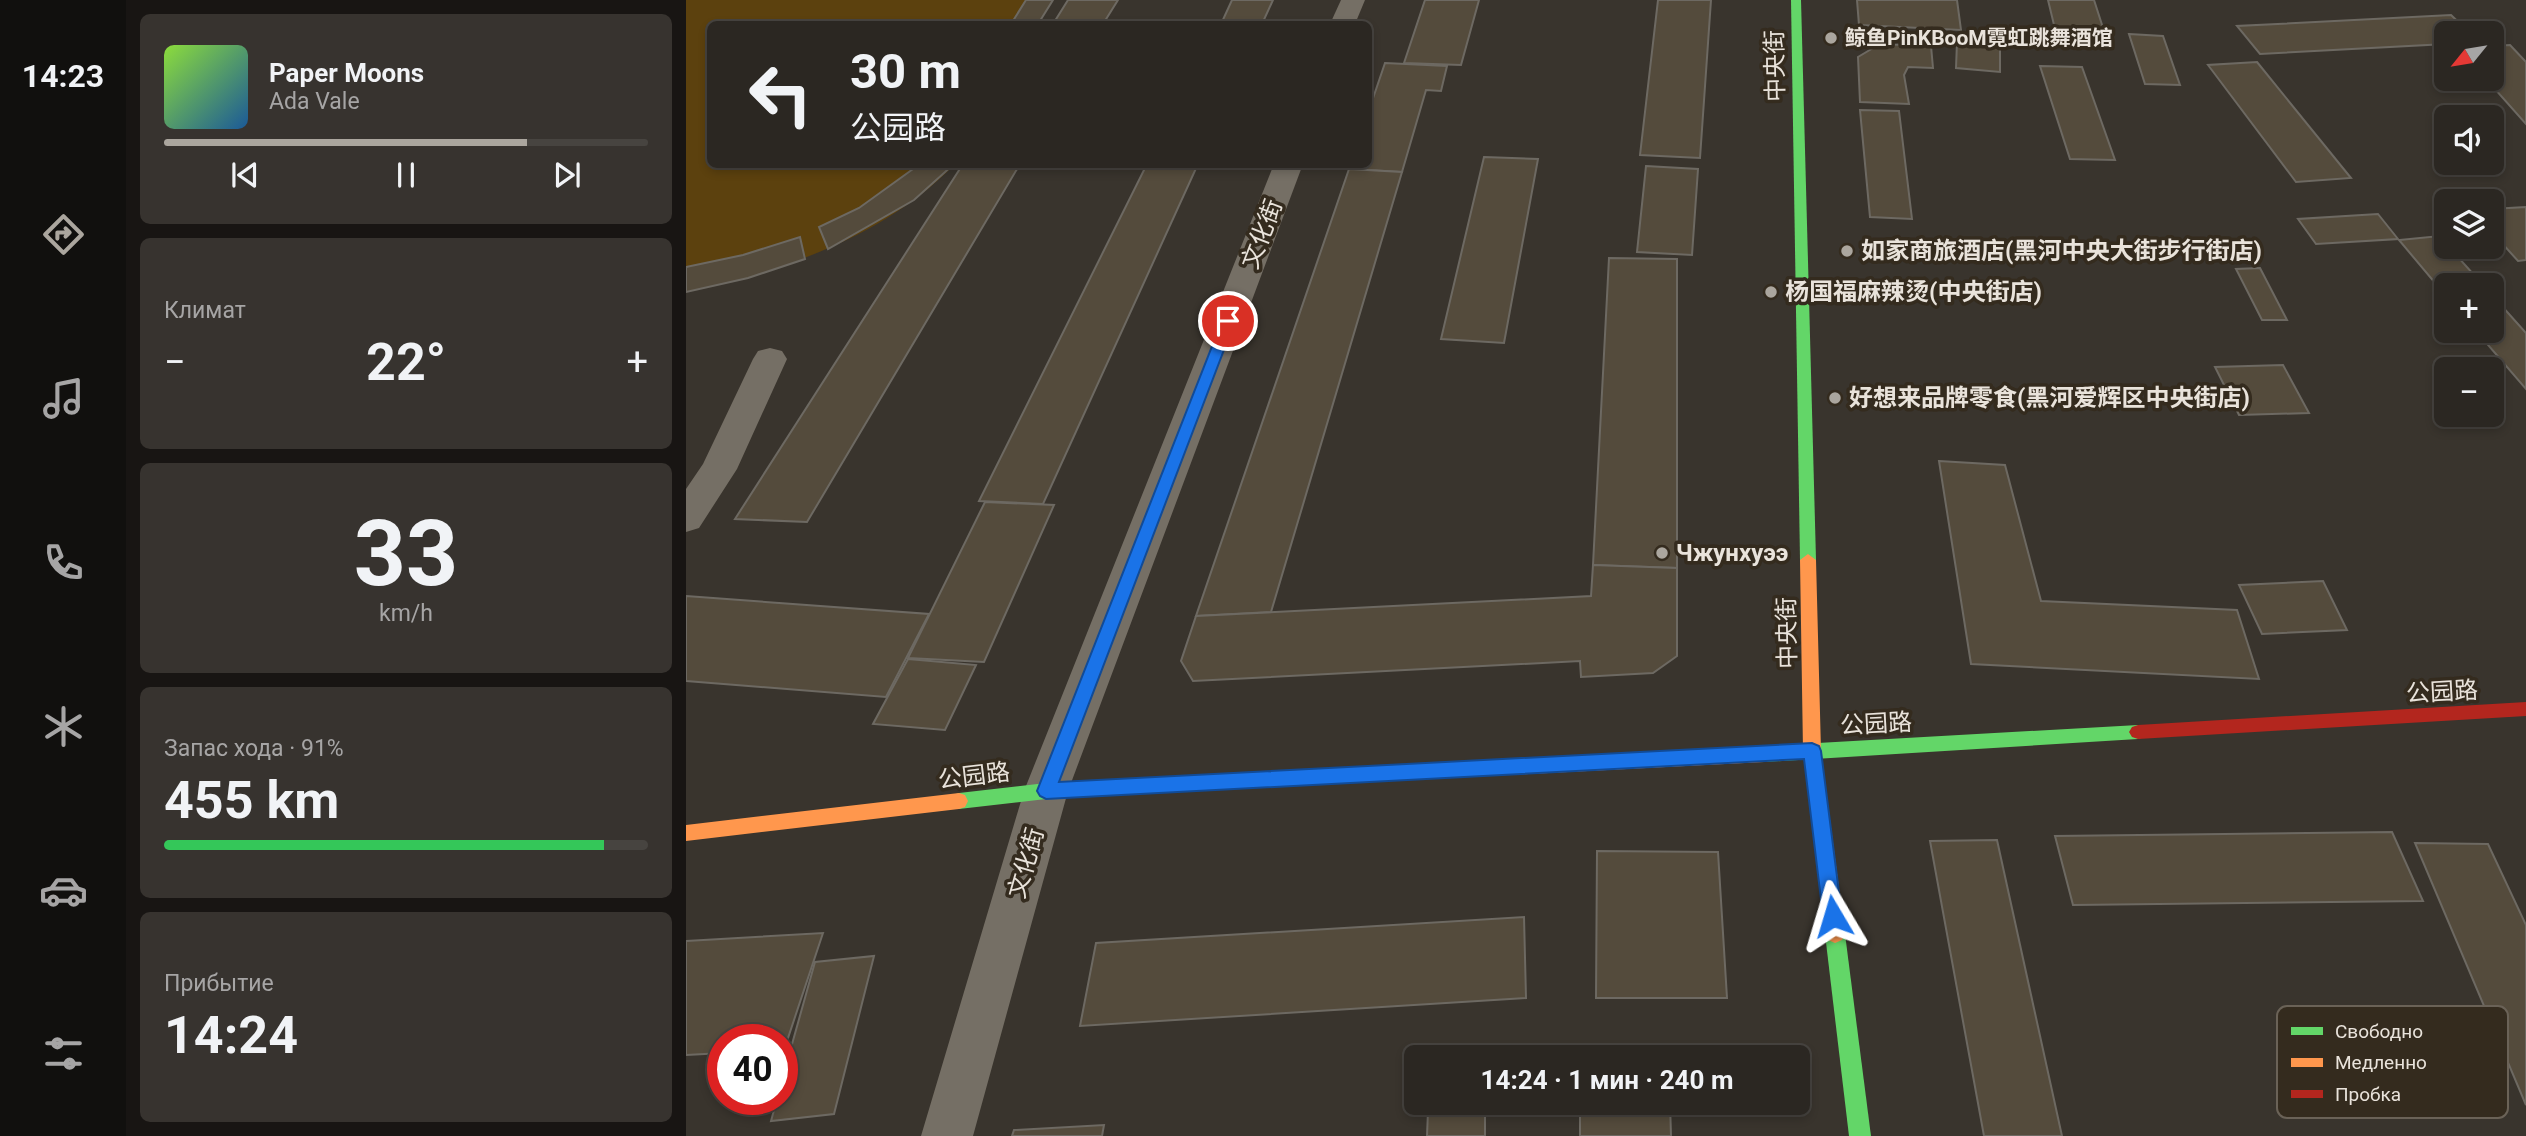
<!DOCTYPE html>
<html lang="ru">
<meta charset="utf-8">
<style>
:root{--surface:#2b2722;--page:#37332f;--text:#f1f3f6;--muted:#a6a5a5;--line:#474440;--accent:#aba69e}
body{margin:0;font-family:Roboto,"Noto Sans SC",sans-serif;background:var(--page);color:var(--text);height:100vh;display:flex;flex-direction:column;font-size:26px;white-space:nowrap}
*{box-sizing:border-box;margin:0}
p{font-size:23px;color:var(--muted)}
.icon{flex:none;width:38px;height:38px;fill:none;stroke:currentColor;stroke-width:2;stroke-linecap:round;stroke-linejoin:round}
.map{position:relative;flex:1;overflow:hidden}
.side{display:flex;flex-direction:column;gap:14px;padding:14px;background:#181513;width:560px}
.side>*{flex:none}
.top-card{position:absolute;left:21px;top:21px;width:665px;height:147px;border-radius:10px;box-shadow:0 4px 10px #0003,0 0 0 2px var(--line);background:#2b2722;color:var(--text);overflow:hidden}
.needle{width:46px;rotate:240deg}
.buttons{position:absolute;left:1748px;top:21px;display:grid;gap:14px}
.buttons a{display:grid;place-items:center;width:70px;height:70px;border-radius:10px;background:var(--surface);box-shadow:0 4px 10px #0003,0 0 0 2px var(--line);font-size:35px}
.speed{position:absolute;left:21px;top:1024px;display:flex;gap:14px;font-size:35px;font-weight:700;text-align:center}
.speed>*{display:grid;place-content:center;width:91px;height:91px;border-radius:50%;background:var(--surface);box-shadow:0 4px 10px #0003,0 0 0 2px var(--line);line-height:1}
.speed .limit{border:10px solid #d22;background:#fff;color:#111}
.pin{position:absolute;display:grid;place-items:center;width:60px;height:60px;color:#fff;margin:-30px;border:4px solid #fff;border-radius:50%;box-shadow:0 2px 7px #0007}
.me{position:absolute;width:77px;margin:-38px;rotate:353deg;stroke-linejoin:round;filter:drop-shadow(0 0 5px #0008)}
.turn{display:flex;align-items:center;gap:24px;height:147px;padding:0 28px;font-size:32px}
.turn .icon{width:91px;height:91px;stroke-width:2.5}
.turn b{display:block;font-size:49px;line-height:60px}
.big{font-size:52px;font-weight:700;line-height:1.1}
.side .card{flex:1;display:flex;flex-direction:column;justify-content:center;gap:10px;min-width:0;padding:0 24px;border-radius:10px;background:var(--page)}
.side .dial{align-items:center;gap:0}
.dial b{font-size:91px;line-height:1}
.song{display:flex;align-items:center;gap:21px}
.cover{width:84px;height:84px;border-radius:10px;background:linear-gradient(135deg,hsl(90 70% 55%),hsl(210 70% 35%))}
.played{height:7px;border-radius:4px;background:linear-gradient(90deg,var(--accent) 75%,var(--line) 75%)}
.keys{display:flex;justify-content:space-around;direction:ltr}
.heat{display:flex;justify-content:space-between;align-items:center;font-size:38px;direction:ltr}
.charge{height:10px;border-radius:5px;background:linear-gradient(90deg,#34c759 91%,var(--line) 0)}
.trip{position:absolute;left:718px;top:1045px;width:406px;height:70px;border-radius:10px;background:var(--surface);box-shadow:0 4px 10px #0003,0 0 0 2px var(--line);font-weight:700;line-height:70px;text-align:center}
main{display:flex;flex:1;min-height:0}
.dock{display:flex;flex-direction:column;width:126px;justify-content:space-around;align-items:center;background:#11100e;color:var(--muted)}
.dock .icon{width:49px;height:49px}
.dock .current{color:var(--accent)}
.dock b{font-size:32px;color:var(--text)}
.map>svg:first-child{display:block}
.green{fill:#5c410e}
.building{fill:#544b3c;stroke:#6d6962;stroke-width:2}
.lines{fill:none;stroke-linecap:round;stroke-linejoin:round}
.street{fill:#756f65;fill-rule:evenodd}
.fast{fill:#63d668;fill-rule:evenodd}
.slow{fill:#ff974d;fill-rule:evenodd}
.jam{fill:#b3261e;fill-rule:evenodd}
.route{fill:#1a73e8;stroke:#114b97;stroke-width:2}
.poi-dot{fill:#aba69e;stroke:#342b1e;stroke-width:2.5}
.labels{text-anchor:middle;stroke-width:7;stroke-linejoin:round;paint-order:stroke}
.far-poi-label{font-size:21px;font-weight:bold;fill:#e9e3db;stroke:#342b1e;text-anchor:start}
.street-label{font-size:24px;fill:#e9e3db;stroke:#342b1e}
.poi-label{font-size:24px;font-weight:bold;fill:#e9e3db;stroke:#342b1e;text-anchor:start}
.key{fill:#342b1e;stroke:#6a6257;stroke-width:2}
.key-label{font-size:19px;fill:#e9e3db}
</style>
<main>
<nav class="dock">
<b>14:23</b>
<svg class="icon current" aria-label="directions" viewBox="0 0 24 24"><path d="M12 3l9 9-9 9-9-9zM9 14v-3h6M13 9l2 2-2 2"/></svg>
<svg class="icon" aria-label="music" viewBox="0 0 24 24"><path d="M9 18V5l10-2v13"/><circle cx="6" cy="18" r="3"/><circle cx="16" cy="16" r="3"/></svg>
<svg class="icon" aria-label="phone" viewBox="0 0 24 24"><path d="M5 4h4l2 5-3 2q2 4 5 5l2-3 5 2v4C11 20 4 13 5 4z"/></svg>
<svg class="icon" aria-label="climate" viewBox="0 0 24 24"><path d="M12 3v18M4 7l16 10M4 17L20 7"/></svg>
<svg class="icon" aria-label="car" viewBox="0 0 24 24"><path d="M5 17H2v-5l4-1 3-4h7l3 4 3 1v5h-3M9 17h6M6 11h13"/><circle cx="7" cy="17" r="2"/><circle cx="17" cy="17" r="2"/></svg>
<svg class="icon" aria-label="filters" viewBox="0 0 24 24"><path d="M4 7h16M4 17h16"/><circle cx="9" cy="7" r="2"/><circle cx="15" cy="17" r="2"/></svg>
</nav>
<section class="side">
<div class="card">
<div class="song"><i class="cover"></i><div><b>Paper Moons</b><p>Ada Vale</p></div></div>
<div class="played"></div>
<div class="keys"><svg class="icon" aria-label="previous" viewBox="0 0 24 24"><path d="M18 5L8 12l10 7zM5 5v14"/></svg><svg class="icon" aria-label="pause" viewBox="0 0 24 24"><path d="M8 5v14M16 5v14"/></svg><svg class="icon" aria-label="next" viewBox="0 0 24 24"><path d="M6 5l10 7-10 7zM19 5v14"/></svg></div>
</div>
<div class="card"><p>Климат</p>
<div class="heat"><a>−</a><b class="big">22°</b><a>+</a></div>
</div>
<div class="card dial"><b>33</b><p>km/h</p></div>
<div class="card"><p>Запас хода · 91%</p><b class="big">455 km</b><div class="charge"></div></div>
<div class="card"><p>Прибытие</p><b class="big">14:24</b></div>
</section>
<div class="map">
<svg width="1840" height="1136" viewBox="0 0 1840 1136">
<rect width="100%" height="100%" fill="#39342d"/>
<path class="green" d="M0 0H367L352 24H24V164L268 165C196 238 98 270 0 292Z"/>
<g class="building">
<polygon points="340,0 367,0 352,24 325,24"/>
<polygon points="382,0 432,0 417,24 367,24"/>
<polygon points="546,0 587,0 576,24 535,24"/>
<polygon points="739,0 793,0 775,65 718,63"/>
<polygon points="972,0 1025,0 1014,158 954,155"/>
<polygon points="1171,0 1271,0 1275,30 1173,25"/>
<polygon points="1362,0 1408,0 1418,31 1369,29"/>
<polygon points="1765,15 1784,33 1760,33 1760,44 1574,54 1551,26"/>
<polygon points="1443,34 1477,36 1494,85 1459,84"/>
<polygon points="1271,42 1314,46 1314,72 1270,68"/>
<polygon points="1194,44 1245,46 1247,68 1222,67 1218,75 1223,104 1174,102 1172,57"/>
<polygon points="1824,45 1840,62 1840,124 1800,79 1806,79 1806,46"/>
<polygon points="1571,62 1665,178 1610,182 1522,65"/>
<polygon points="699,63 761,66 755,91 740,90 716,172 663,169 665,164 682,164 682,113"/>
<polygon points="1354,66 1396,67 1429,160 1384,159"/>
<polygon points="1174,110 1213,111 1226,219 1184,217"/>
<polygon points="798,157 852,159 818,343 755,339"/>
<polygon points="234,164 268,164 228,200 142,249 133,227 173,208"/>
<polygon points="277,164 334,164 121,522 49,519"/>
<polygon points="461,164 512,164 357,504 293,501"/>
<polygon points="960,166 1012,169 1006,255 951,252"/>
<polygon points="663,169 716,172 585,612 510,616"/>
<polygon points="1840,207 1840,260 1832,261 1806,232 1806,209"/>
<polygon points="1692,214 1712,239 1630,244 1612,219"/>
<polygon points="1754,236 1760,247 1763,247 1797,285 1760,285 1760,296 1713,240"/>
<polygon points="114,237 119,259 62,278 0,292 0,267 57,255"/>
<polygon points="923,258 991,259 991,568 907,565"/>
<polygon points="1574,268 1601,320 1576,320 1550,269"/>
<polygon points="1806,295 1840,333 1840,389 1790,331 1806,331"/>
<polygon points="1597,365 1623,413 1553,415 1529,367"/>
<polygon points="1253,461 1319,465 1355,601 1551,610 1573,679 1285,664"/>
<polygon points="299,502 368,505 298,662 222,658"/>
<polygon points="907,565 991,568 991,656 967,673 895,677 894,661 507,681 495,661 510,616 905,596"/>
<polygon points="1637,581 1661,630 1576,634 1553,585"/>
<polygon points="0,596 243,614 200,697 0,681"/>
<polygon points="222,659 290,665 259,730 187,724"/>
<polygon points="1706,832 1737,901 1387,905 1369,836"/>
<polygon points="1311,840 1376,1136 1298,1136 1244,841"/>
<polygon points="1729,843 1802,844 1840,925 1840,1105"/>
<polygon points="911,851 1032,852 1041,998 910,998"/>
<polygon points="838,917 840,998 394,1026 410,943"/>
<polygon points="137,933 98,1050 96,1040 37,1040 37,1053 0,1055 0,941"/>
<polygon points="188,956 148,1114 85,1121 91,1099 96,1099 96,1080 129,962"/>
<polygon points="894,1049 982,1050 982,1057 894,1057"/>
<polygon points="894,1102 984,1102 985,1136 894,1136"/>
<polygon points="799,1108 799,1136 741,1136 742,1111"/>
<polygon points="418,1125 416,1136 326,1136 328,1130"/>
</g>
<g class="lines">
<g class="street">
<polygon points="655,0 679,0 669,24 644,24"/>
<polygon points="588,164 617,164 382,791 287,1136 235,1136 338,791"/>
<polygon points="84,348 96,351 101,359 51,469 13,528 0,532 0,489 17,464 67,359 72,351"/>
</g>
<g class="fast">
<polygon points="1105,0 1115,0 1130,560 1122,566 1114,560"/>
<polygon points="1452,725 1458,727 1461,732 1458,737 1452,739 1078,762 1072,759 1069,754 1072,749 1078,746"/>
<polygon points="623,769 629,772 632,777 629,782 623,785 360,799 273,809 267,807 264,801 267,795 273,793 360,783"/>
<polygon points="1149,925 1156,928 1159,934 1185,1136 1163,1136 1139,934 1142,928"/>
</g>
<g class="slow">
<polygon points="1122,554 1130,560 1135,751 1159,934 1156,940 1149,943 1142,940 1139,934 1117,751 1114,560"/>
<polygon points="1078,746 1084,749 1087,754 1084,759 1078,762 623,785 617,782 614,777 617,772 623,769"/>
<polygon points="273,793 279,795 282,801 279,807 273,809 0,841 0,825"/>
</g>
<polygon class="jam" points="1840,702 1840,716 1452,739 1446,737 1443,732 1446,727 1452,725"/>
</g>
<polygon class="route" points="542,317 549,321 373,782 1126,743 1133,746 1135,751 1156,916 1154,922 1147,925 1140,922 1137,916 1118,759 360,799 354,796 351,791 536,321"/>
<g class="poi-dot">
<circle cx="1145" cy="38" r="7"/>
<circle cx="1161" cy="251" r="7"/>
<circle cx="1085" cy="292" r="7"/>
<circle cx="1149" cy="398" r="7"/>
<circle cx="976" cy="553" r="7"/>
</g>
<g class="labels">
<g class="far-poi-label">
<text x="1159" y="45">鲸鱼PinKBooM霓虹跳舞酒馆</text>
</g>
<g class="street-label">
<text transform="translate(1089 66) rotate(-91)" y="8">中央街</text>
<text transform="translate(576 234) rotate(-69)" y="8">文化街</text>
<text transform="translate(1101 633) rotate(-91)" y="8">中央街</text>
<text transform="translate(1756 692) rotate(-3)" y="8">公园路</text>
<text transform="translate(1190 724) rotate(-3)" y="8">公园路</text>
<text transform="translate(288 776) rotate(-7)" y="8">公园路</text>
<text transform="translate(340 863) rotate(-74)" y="8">文化街</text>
</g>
<g class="poi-label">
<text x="1175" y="259">如家商旅酒店(黑河中央大街步行街店)</text>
<text x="1099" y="300">杨国福麻辣烫(中央街店)</text>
<text x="1163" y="406">好想来品牌零食(黑河爱辉区中央街店)</text>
<text x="990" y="561">Чжунхуээ</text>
</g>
</g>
<rect x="1591" y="1006" width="231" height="112" rx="10" class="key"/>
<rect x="1605" y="1027" width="32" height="8" fill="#63d668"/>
<rect x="1605" y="1058" width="32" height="9" fill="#ff974d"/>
<rect x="1605" y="1090" width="32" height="8" fill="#b3261e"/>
<g class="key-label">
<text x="1649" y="1038">Свободно</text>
<text x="1649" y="1069">Медленно</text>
<text x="1649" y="1101">Пробка</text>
</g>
</svg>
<div class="buttons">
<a><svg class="needle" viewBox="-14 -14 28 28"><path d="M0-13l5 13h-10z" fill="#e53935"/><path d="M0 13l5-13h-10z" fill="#a6a5a5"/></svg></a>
<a><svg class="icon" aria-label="sound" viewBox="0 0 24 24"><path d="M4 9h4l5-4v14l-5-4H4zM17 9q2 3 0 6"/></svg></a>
<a><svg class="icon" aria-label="layers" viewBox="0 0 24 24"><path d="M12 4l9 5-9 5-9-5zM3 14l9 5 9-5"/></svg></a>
<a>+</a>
<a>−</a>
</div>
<div class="speed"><div class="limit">40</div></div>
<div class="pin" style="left:542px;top:321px;background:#d93025"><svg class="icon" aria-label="arrive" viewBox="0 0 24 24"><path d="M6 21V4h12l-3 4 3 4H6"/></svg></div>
<svg class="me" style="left:1147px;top:916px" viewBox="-20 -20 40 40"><path d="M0-17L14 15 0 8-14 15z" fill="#1a73e8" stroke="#fff" stroke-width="4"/></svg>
<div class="trip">14:24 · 1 мин · 240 m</div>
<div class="top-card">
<div class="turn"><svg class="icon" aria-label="left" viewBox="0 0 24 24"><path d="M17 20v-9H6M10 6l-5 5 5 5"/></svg><div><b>30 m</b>公园路</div></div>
</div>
</div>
</main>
